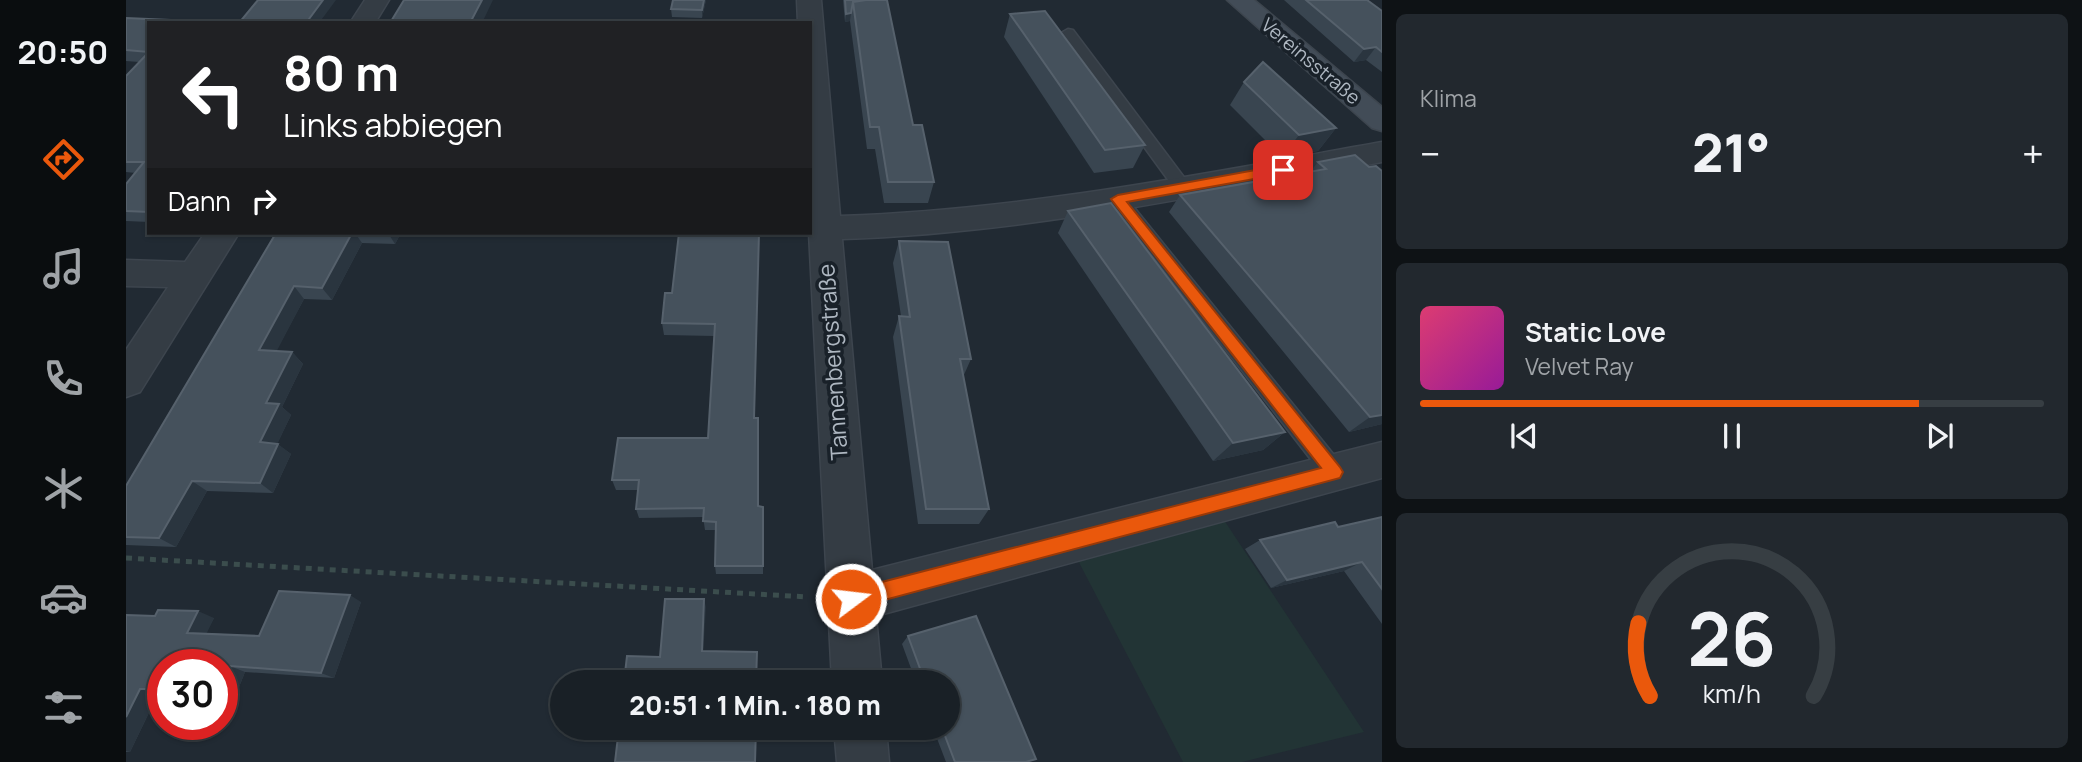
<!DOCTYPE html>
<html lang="de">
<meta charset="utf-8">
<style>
:root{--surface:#192026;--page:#22282e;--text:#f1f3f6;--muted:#9fa3a7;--line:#373e43;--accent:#ea580c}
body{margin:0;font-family:Manrope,sans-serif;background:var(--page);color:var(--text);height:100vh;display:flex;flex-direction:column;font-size:26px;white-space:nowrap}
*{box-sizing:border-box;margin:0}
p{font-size:23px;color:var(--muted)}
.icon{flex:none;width:38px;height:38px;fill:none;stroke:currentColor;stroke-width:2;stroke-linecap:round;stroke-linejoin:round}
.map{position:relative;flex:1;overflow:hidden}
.sheet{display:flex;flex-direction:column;gap:14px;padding:14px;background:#0e1215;width:700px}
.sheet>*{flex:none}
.banner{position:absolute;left:21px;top:21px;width:665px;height:214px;border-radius:0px;box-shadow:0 2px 5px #0004,0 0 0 2px var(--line);background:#202124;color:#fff;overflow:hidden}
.speed{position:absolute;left:21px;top:649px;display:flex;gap:14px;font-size:35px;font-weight:700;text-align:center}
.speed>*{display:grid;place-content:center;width:91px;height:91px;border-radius:50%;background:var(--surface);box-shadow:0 2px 5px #0004,0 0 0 2px var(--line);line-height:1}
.speed .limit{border:10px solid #d22;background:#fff;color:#111}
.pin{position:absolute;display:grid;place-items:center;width:60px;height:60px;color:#fff;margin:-30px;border-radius:14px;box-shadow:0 4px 10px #0006}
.me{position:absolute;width:77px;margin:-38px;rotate:75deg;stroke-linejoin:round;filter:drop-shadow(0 0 5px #0008)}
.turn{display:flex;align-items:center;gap:24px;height:147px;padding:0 21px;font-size:32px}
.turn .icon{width:91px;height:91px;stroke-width:2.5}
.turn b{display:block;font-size:49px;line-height:60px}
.then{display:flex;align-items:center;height:66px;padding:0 21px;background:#0003;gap:14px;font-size:26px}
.big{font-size:52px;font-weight:800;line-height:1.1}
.sheet .widget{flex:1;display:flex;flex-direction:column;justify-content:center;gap:10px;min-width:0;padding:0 24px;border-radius:10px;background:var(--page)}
.sheet .dial{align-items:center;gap:0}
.dial svg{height:182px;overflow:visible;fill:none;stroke:var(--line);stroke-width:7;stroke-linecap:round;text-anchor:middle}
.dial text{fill:var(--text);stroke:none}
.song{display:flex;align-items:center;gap:21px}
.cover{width:84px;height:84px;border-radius:10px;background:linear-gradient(135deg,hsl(340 70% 55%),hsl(300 70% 35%))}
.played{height:7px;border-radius:4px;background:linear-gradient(90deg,var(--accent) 80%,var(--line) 80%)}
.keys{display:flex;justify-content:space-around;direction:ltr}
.heat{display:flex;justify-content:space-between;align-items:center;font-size:38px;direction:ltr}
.trip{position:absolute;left:424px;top:670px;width:410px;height:70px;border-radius:35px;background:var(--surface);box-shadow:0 2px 5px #0004,0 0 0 2px var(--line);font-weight:800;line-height:70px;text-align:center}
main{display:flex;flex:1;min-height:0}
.dock{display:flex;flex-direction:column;width:126px;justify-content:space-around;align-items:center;background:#0a0d0f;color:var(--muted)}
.dock .icon{width:49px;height:49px}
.dock .active{color:var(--accent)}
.dock b{font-size:32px;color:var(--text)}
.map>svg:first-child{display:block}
.green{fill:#223435}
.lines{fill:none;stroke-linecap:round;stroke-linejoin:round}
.lane-casing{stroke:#3d454e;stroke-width:3}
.street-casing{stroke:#3d454e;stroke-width:3}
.secondary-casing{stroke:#3d454e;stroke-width:3}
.path{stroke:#3b4d4d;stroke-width:5;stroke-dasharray:6 6;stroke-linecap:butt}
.lane{fill:#343c44;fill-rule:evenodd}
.street{fill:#343c44;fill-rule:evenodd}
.secondary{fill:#424c57;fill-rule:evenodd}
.wall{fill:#394550}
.shaded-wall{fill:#2a353f}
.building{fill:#45515c;stroke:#56616c;stroke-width:2}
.route{fill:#ea580c;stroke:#983908;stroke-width:2}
.labels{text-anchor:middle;stroke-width:7;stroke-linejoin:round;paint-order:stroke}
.far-street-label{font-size:19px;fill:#aeb7c1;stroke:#192129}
.street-label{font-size:23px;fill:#aeb7c1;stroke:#192129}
</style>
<main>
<nav class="dock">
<b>20:50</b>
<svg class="icon active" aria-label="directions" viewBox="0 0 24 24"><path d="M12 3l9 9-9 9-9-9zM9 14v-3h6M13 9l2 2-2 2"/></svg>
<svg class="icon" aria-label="music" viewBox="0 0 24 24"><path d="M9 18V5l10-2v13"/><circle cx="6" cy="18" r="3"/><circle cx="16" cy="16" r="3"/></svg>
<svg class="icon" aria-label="phone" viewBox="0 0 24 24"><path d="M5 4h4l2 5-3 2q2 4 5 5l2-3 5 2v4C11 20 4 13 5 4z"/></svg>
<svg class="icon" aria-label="climate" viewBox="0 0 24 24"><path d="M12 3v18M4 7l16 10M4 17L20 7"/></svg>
<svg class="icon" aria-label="car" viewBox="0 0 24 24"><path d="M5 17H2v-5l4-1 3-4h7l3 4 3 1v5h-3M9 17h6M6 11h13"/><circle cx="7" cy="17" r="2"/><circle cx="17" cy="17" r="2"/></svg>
<svg class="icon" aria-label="filters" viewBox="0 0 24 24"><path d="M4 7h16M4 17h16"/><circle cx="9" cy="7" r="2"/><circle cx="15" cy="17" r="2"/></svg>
</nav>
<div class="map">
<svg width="1256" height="762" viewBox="0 0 1256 762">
<rect width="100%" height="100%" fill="#212a33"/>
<polygon class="green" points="1094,514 1238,732 1116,762 1057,762 946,549"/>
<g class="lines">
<g class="lane-casing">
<g id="lane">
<polygon points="942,29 947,30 1063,184 1066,188 1063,192 1051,192 935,33"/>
<polygon points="992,193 998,195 1216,465 1219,472 1216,479 1208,482 1200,479 986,203 983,199"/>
</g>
</g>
<g class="street-casing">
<g id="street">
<polygon points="239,0 263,0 249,23 224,23"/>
<path d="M671 0H695L714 216C897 210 1076 174 1256 142V162C1077 195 899 233 716 239L746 570 1256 442V478L750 616 756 682H706L683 233 684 23H672Z"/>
<polygon points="79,233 113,233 14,392 0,397 0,350 42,287 0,286 0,260 59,262"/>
<polygon points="708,728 760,728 763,762 711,762"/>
</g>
</g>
<g class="secondary-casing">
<polygon id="secondary" points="1101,0 1128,0 1256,107 1256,131 1246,128"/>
</g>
<polyline class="path" points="0,558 682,597"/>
<use href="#lane" class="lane"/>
<use href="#street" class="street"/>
<use href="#secondary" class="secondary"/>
</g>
<g class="wall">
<polygon points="580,0 576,18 546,17 545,9"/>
<polygon points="717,0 761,0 787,125 808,182 802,203 758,203 749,149 741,149 724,21 719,22"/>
<polygon points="1158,0 1241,0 1256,11 1256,72 1240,60 1228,62"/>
<polygon points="884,14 1019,145 1007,168 968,173 878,37"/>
<polygon points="0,18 23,23 23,222 0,221 0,184 10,173 0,172 0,76 13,62 0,61"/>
<polygon points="1118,82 1210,128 1192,151 1156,157 1104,105"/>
<polygon points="1192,162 1243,167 1256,171 1256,424 1223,432 1043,212 1054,195 1184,172"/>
<polygon points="942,211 1159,432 1137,450 1087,461 932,233"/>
<polygon points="150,233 275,233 269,244 236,243 206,300 178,299 150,351 166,352 177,364 156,407 165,415 151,444 165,454 147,493 81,491 50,547 0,545 0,486"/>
<polygon points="553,233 628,418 632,506 637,507 637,574 590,574 589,566 589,530 579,530 577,517 513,518 510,509 512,490 490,490 486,480 582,438 588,336 538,335 536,323 546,293"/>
<polygon points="773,241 845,359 837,377 863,509 853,524 792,524 767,337 773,316 775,316 767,263"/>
<polygon points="1256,517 1256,624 1218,571 1145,588 1119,549 1134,540 1212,527"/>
<polygon points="235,602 208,678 119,672 109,697 96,696 96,665 37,665 37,694 32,694 4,752 0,752 0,615 88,618 80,633 133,636"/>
<polygon points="782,636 901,762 820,762 807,728 821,728 821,682 790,682 776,644"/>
</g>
<g class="shaded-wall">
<polygon points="197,0 210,0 193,23 180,23"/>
<polygon points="356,0 367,0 356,23 344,23"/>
<polygon points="578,0 580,0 576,18 576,10"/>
<polygon points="725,13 724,21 719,22 720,14"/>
<polygon points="1250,47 1240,60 1228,62 1238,49"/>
<polygon points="1210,128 1192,151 1156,157 1173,135"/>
<polygon points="226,233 229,233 236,243 206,300 196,288"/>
<polygon points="262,233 275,233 269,244"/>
<polygon points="168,286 178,299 145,362 133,350"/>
<polygon points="166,352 177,364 156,407 165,415 147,453 134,442 140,403"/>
<polygon points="1256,415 1256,424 1223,432 1244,417"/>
<polygon points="1159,432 1137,450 1087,461 1107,443"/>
<polygon points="152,444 165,454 147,493 134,483"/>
<polygon points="66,481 81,491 50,547 33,538"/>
<polygon points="1236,562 1218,571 1145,588 1161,580"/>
<polygon points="224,595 235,602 208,678 195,673"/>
<polygon points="578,599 580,607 577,657 576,651"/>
<polygon points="72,611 88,618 78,639 61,633"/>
<polygon points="104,666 119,672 109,697 96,693 96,684"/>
<polygon points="14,689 32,694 4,752 0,751 0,717"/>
</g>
<g class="building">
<polygon points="132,0 197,0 180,23 113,23"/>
<polygon points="278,0 356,0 344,23 264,23"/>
<polygon points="547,0 578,0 576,10 545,9"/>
<polygon points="719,0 740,0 727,2 725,13 720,14"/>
<polygon points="740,0 761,0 787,125 796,125 808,182 762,182 753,127 744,127 727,2"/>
<polygon points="1180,0 1241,0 1256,11 1256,52 1250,47 1238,49"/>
<polygon points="919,11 1019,145 979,150 884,14"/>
<polygon points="0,18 113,23 23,23 23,212 0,211 0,184 18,162 0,162 0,76 23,52 0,50"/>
<polygon points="1137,62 1210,128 1173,135 1118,82"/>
<polygon points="1229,155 1243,167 1250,166 1256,171 1256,415 1244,417 1054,195 1200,169 1192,162"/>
<polygon points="985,203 1159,432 1107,443 942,211"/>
<polygon points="150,233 226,233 196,288 168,286 133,350 166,352 140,403 153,404 134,442 152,444 134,483 66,481 33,538 0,537 0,486"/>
<polygon points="553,233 633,233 628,418 632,418 632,506 637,507 637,566 589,566 590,522 577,521 578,508 510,509 513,480 486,480 492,438 582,438 589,324 536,323 539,293 546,293"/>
<polygon points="773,241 822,242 845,359 834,359 863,509 800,509 773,316 784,317"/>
<polygon points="1256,517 1256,589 1236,562 1161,580 1134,540 1209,522 1212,527"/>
<polygon points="153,591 224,595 195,673 104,666 96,684 96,665 37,665 37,689 14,689 0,717 0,615 29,616 32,610 72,611 61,633 133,636"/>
<polygon points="539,599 578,599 576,651 631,652 630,682 498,682 501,656 534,657"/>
<polygon points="850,616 910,759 900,762 829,762 816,728 821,728 821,682 799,682 782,636"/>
<polygon points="493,728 630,728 629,762 489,762"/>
</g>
<polygon class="route" points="1157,165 1161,167 1161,173 1001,202 1214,467 1217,472 1214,478 725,609 718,606 715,599 718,593 725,590 1195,468 985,199 992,195"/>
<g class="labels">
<g class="far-street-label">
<text transform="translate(1185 61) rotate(40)" y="7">Vereinsstraße</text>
</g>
<g class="street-label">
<text transform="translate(707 362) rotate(-94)" y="8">Tannenbergstraße</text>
</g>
</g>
</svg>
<div class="speed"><div class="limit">30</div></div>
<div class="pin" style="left:1157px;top:170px;background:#d93025"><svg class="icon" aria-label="arrive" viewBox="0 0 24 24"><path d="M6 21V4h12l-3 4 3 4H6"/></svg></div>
<svg class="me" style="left:725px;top:599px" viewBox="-20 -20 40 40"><circle r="17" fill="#ea580c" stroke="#fff" stroke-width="3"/><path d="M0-11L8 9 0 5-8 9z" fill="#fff"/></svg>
<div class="trip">20:51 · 1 Min. · 180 m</div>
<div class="banner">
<div class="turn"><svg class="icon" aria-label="left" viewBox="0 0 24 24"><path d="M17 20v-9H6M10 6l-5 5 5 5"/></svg><div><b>80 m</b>Links abbiegen</div></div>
<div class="then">Dann<svg class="icon" aria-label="right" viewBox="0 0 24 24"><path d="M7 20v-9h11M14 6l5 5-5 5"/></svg></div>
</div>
</div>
<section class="sheet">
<div class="widget"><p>Klima</p>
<div class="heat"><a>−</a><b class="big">21°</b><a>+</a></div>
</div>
<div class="widget">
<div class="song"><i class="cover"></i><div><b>Static Love</b><p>Velvet Ray</p></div></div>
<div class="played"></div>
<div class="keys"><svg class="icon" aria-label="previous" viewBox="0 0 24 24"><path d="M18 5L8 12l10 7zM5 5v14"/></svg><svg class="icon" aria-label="pause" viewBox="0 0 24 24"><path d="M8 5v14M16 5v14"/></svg><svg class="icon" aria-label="next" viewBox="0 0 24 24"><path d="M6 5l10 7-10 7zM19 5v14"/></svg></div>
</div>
<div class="widget dial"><svg viewBox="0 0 100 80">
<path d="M14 69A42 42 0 1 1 86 69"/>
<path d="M14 69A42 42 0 0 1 9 37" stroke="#ea580c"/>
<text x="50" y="56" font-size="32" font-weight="700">26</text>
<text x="50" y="72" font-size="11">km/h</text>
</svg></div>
</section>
</main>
